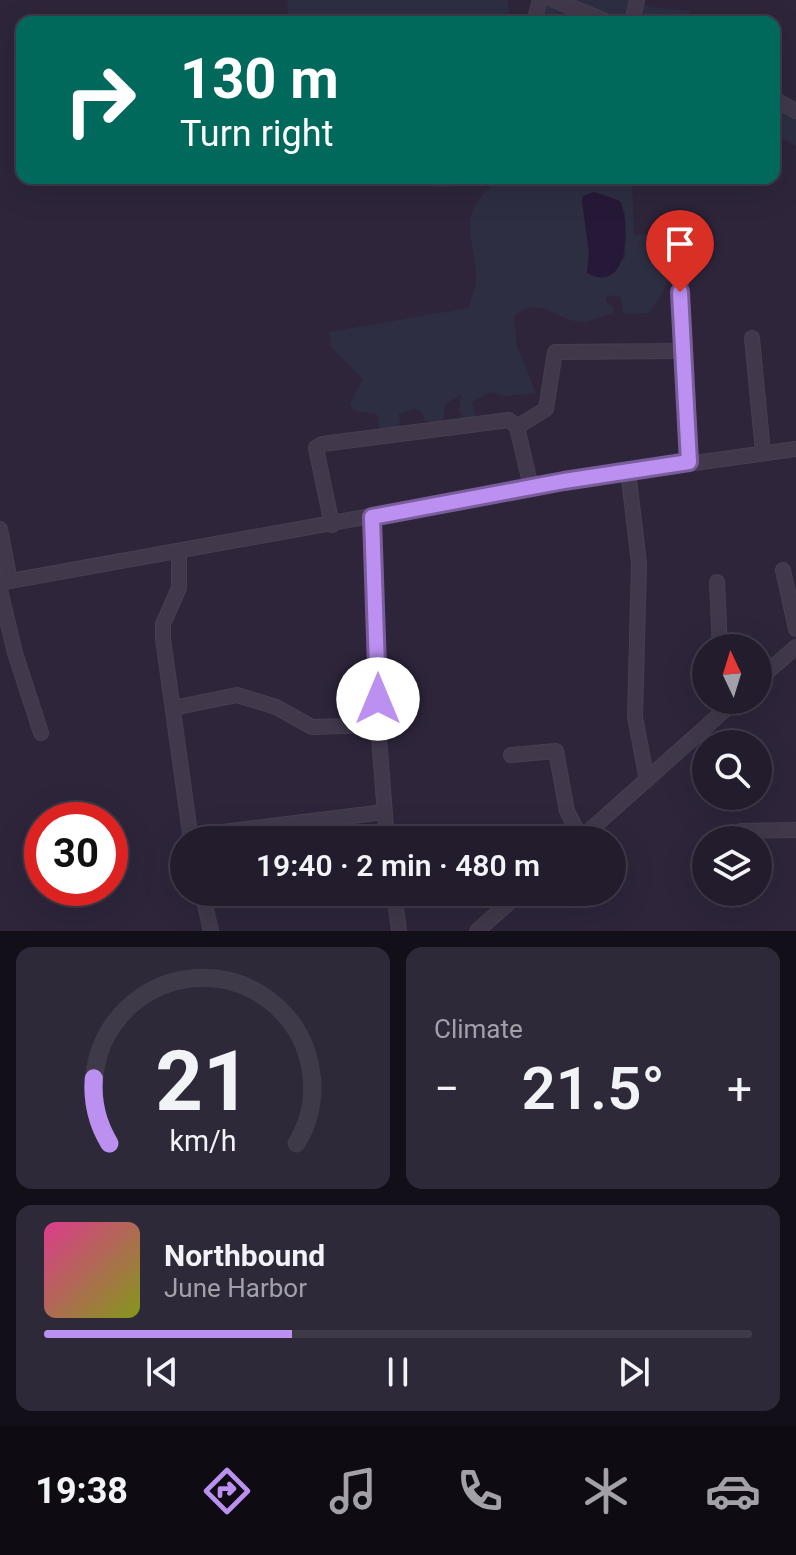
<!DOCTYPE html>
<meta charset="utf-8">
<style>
:root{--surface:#221c2c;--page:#2e2938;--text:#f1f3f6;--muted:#a2a1a9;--line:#3f3a48;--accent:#bb90f0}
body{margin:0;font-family:Roboto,sans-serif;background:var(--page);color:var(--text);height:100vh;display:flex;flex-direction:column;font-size:30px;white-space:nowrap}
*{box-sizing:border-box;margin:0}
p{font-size:26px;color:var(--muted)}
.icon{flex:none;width:44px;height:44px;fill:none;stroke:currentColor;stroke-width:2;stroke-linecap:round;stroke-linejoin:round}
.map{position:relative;height:931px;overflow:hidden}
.drawer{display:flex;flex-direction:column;gap:16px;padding:16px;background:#130f18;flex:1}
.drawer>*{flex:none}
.top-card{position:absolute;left:16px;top:16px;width:764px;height:168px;border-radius:16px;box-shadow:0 8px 32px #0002,0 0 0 2px var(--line);background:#00695c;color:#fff;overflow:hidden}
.needle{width:52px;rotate:356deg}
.buttons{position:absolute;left:692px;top:634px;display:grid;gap:16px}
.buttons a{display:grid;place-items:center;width:80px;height:80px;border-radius:50%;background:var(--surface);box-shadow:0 8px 32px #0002,0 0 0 2px var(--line);font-size:40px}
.speed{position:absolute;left:24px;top:802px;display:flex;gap:16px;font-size:40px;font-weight:700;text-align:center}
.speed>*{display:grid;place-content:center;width:104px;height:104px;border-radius:50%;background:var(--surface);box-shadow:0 8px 32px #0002,0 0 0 2px var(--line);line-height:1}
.speed .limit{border:12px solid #d22;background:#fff;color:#111}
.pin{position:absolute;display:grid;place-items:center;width:68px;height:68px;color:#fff;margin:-82px -34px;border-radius:50% 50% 50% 0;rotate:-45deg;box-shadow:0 0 8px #0007}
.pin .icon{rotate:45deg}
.me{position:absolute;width:88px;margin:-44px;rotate:0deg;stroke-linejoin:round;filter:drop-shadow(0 0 6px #0008)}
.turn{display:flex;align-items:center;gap:28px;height:168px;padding:0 32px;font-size:36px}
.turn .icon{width:104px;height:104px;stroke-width:2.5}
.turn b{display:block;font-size:56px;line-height:68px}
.big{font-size:60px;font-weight:600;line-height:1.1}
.drawer .widget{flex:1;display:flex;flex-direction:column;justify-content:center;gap:12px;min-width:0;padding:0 28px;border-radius:16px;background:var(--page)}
.drawer .dial{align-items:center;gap:0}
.dial svg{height:208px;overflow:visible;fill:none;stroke:var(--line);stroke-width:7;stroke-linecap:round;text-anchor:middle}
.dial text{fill:var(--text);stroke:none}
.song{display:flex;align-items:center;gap:24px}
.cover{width:96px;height:96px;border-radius:12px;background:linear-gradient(135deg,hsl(330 70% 55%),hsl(70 70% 35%))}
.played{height:8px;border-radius:4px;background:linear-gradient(90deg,var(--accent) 35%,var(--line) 35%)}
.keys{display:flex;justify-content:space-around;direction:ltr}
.heat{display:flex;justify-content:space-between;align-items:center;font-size:44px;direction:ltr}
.drawer .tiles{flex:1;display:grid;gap:16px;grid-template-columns:1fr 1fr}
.widget:last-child{grid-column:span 2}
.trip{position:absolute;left:170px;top:826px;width:456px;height:80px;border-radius:40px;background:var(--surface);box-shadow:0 8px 32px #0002,0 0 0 2px var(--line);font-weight:600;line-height:80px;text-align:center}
.tab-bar{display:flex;height:128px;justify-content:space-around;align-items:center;background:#0e0b12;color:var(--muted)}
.tab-bar .icon{width:56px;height:56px}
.tab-bar .current{color:var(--accent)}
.tab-bar b{font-size:36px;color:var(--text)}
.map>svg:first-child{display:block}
.green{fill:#2d2e42;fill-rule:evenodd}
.water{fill:#261938}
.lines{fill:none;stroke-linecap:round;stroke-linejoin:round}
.minor-casing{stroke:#473f51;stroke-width:16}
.minor{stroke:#41394b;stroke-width:14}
.route-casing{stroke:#7a5e9c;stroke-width:20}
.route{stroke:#bb90f0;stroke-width:14}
</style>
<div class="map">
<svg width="796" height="931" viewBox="0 0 796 931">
<rect width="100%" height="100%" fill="#2e253b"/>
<g class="green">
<polygon points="287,0 508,0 510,22 289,22"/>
<polygon points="568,0 633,0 648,7 690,11 688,22 624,22"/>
<polygon points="546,3 587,22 539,22 542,4"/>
<polygon points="774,109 796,119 796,146 774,134"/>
<path d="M432 178H618L619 183H632L634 235 657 234C680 267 669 284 649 313L623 314 621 297 607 295 606 301 613 307V314C604 315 589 322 581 322 555 321 539 293 514 317L517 346 536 393 505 396 490 392 472 402 476 419 463 420 459 409 461 395 445 404 443 425 425 421 422 412 415 409 399 413 400 425 391 432H380L378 415 353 410 350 404 363 379 331 347 329 332 469 308C471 298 476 287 476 277 474 237 456 215 494 184L434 188ZM594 192 625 212V258L608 274 587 273 589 253 582 201Z"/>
</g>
<path class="water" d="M594 192 620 201C631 224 629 296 587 273L589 253 582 201 583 196Z"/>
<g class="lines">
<g class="minor-casing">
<g id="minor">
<polyline points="554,0 608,22"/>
<polyline points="534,22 540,0"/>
<polyline points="632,22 637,0"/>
<polyline points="774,99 796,111"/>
<polyline points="680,262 689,462"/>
<polyline points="752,338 763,452"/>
<polyline points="517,427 546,409 555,352 681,351"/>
<polyline points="628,471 639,563 635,717 647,780"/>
<polyline points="372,517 378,725 387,840"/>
<polyline points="332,525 316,448 322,444 509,420 517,427 531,487"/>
<polyline points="0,529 10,581"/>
<polyline points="179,551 179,588 163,624 163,639 191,840"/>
<polyline points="783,570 796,629"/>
<polyline points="717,582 720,648"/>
<polyline points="0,583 564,481 796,449"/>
<polyline points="0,590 15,653 41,733"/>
<polyline points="758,680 796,647"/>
<polyline points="173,708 237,695 276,707 312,727 378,725"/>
<polyline points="511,755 556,751 567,811 581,838"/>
<polyline points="741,831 796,830"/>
<polyline points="191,836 384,812"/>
<polyline points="579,840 736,700"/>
<polyline points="202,892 211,931"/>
<polyline points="394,892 399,931"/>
<polyline points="477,931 521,892"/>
</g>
</g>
<use href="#minor" class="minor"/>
</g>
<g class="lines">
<g class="route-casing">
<polyline id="route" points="378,699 372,517 564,481 689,462 680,292"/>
</g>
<use href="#route" class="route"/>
</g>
</svg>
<div class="buttons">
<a><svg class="needle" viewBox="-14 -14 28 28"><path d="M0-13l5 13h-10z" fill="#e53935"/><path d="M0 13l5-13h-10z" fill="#a2a1a9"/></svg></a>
<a><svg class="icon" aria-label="search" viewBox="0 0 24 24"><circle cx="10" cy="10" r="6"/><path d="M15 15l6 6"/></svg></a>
<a><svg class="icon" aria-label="layers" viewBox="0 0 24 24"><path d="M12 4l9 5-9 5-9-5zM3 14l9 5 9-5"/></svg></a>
</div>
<div class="speed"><div class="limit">30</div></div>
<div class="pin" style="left:680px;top:292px;background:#d93025"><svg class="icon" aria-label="arrive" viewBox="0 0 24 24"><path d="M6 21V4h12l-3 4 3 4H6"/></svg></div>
<svg class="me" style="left:378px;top:699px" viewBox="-20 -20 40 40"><circle r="19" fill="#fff"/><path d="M0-13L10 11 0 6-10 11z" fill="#bb90f0"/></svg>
<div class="trip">19:40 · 2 min · 480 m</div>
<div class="top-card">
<div class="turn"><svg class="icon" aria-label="right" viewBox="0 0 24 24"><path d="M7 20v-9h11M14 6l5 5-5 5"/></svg><div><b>130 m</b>Turn right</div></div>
</div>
</div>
<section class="drawer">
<div class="tiles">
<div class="widget dial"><svg viewBox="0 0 100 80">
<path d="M14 69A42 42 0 1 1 86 69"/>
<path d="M14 69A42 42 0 0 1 8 44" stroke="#bb90f0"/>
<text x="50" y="56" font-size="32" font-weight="700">21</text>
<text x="50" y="72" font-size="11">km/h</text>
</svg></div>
<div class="widget"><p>Climate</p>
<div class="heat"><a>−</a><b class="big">21.5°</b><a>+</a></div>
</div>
<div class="widget">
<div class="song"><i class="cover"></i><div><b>Northbound</b><p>June Harbor</p></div></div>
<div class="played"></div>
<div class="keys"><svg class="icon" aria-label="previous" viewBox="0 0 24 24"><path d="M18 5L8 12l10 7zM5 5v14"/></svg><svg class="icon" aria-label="pause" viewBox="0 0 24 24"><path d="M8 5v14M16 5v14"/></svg><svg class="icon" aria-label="next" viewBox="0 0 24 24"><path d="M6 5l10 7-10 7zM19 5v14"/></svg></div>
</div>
</div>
</section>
<nav class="tab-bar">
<b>19:38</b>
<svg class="icon current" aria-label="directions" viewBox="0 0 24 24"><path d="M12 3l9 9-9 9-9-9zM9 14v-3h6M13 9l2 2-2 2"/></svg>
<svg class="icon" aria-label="music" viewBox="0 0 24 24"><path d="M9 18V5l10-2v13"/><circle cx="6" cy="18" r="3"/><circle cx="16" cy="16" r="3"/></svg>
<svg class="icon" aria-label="phone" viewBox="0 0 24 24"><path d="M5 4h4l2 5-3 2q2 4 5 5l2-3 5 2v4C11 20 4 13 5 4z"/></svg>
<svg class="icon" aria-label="climate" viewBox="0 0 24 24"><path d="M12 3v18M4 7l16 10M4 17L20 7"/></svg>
<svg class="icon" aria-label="car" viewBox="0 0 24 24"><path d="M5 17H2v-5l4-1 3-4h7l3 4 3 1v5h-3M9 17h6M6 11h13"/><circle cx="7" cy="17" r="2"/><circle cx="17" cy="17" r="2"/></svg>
</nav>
